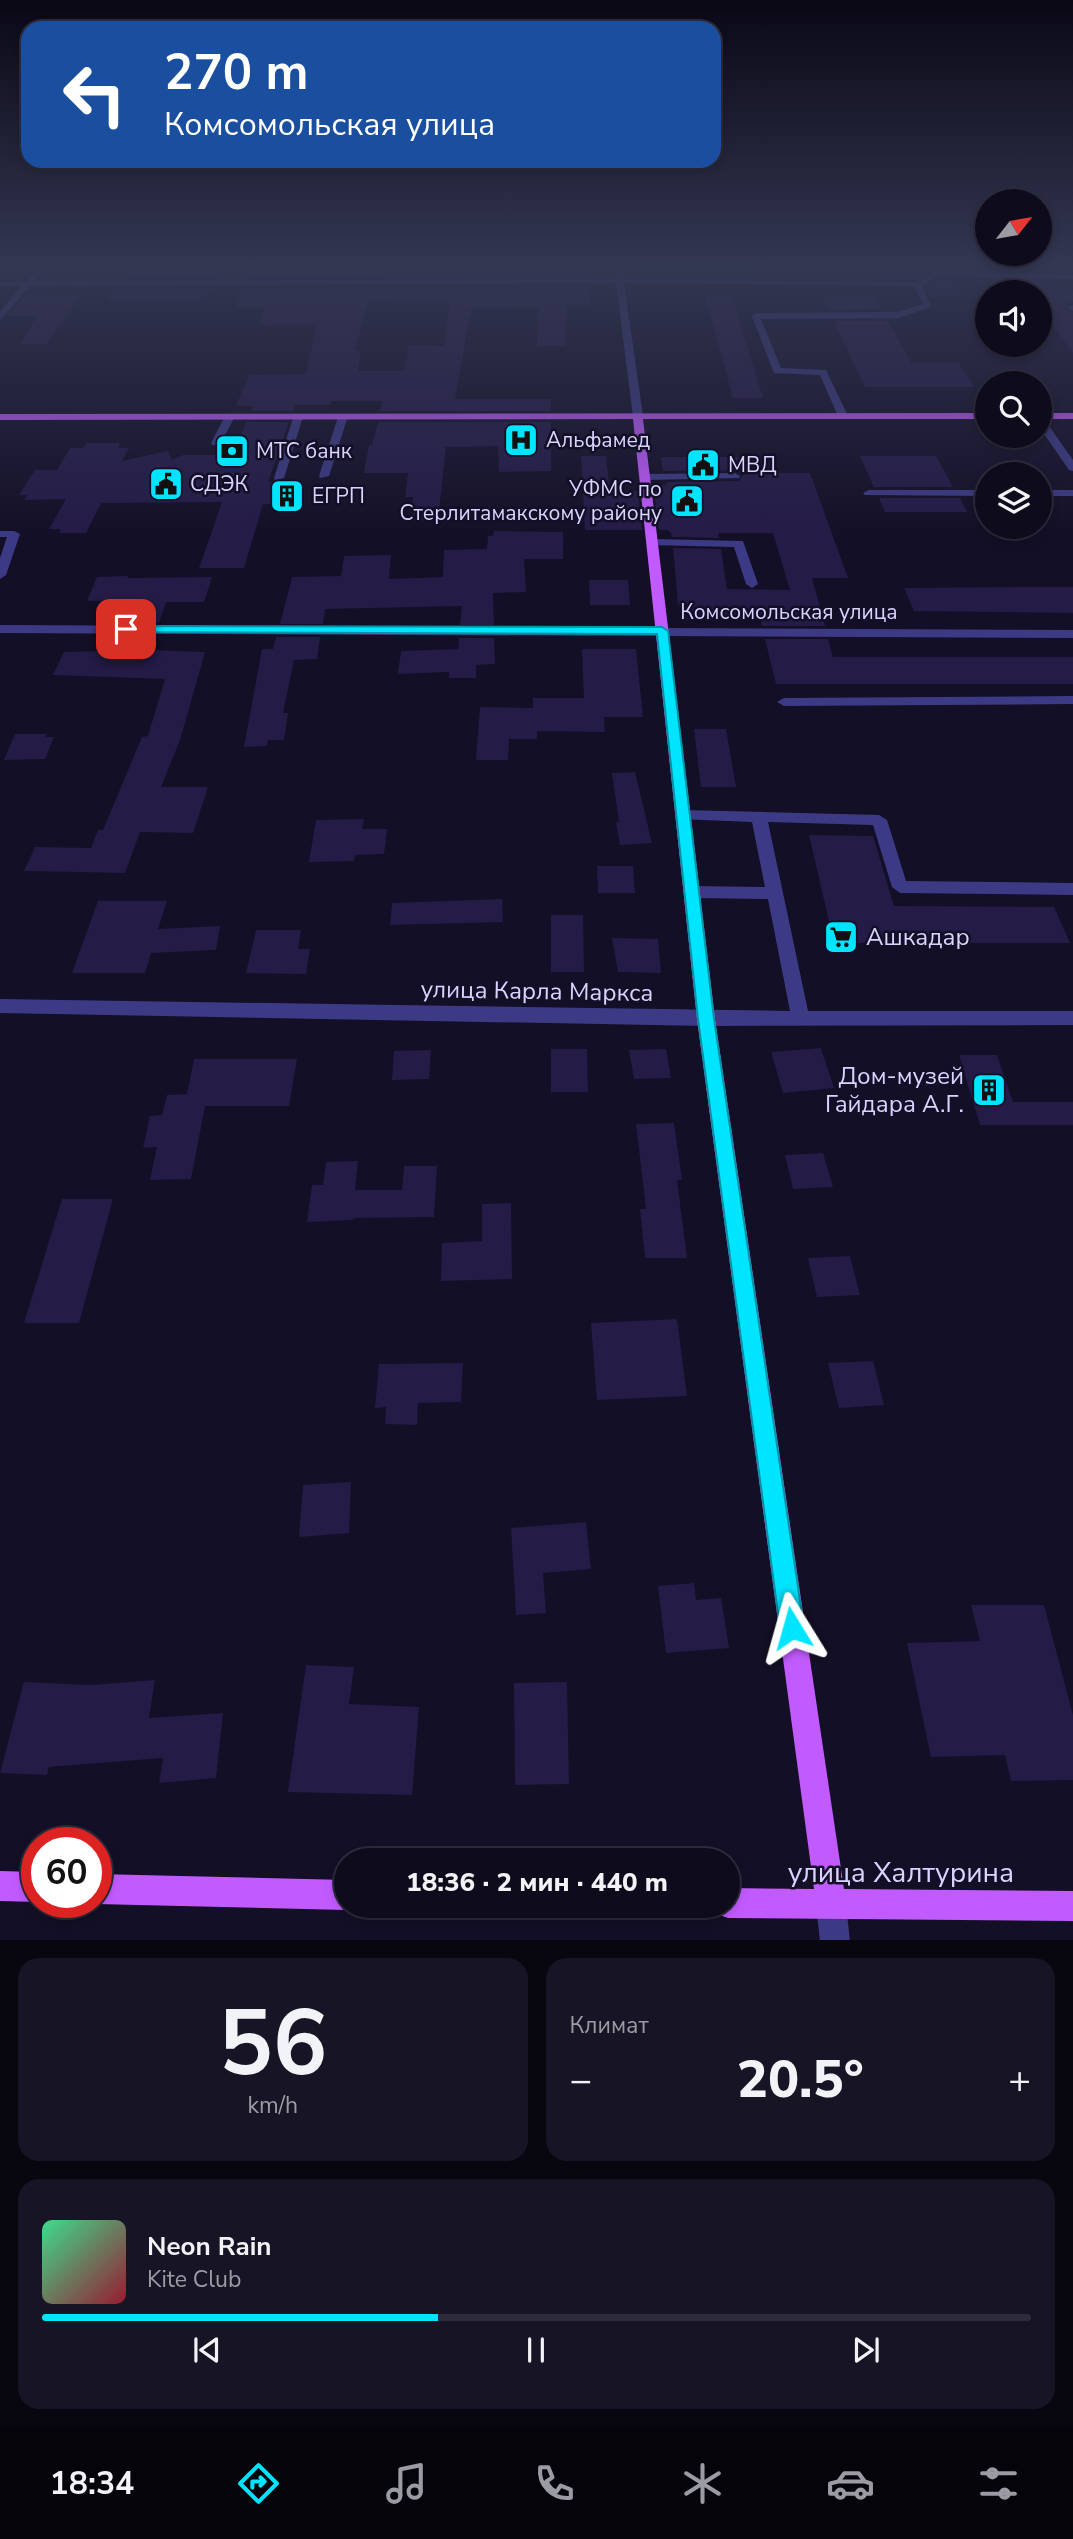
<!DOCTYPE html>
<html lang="ru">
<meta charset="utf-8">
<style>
:root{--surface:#0e0b1c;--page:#171425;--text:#f1f3f6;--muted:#9b9ba3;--line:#2e2b3b;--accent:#00e5ff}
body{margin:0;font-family:"Nunito Sans",sans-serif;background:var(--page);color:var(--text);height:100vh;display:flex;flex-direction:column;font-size:26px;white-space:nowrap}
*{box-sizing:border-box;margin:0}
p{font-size:23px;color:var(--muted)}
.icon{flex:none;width:38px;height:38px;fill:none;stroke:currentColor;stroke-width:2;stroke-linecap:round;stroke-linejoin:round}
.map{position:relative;height:1940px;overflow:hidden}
.panel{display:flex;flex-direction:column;gap:18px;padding:18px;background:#08060f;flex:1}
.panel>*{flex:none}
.hud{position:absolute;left:21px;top:21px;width:700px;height:147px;border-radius:21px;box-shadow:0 4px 10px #0003,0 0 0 2px var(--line);background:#1a4fa0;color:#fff;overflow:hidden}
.needle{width:46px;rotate:59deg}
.controls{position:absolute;left:975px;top:189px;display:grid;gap:14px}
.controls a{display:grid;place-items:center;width:77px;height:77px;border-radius:50%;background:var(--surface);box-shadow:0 4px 10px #0003,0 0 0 2px var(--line);font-size:35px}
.speed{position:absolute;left:21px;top:1827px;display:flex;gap:14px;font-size:35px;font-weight:700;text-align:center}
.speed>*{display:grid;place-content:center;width:91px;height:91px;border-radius:50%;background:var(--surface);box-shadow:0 4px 10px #0003,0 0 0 2px var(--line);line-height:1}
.speed .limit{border:10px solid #d22;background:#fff;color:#111}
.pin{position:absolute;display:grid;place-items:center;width:60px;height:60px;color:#fff;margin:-30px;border-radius:14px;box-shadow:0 4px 10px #0006}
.me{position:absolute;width:77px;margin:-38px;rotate:352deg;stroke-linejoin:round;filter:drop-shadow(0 0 5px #0008)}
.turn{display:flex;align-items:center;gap:24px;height:147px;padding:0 28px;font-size:32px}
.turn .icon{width:91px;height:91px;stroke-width:2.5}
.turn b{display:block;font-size:49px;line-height:60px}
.big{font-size:52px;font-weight:800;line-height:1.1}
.panel .card{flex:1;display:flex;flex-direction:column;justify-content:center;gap:10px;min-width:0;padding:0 24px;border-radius:21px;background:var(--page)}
.panel .dial{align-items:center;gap:0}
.dial b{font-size:91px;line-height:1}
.song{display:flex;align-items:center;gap:21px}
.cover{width:84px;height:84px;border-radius:10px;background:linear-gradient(135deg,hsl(150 70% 55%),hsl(350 70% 35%))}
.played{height:7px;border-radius:4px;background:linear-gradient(90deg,var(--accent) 40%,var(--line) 40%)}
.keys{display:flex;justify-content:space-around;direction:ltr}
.heat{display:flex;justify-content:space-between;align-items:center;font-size:38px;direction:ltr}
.panel .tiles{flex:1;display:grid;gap:18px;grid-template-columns:1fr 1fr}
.card:last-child{grid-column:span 2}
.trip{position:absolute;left:334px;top:1848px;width:406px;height:70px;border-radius:35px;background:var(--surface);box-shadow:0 4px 10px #0003,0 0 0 2px var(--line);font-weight:800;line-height:70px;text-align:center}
.tabs{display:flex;height:112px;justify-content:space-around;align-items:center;background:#06040b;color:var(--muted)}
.tabs .icon{width:49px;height:49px}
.tabs .active{color:var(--accent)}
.tabs b{font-size:32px;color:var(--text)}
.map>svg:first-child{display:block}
.green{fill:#12302f}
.building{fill:#241b47;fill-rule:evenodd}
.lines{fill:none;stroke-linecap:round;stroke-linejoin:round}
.minor{fill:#3d3a85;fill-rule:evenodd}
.major{fill:#c25bff;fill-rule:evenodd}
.route{fill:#00e5ff;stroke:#0095a6;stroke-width:2}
.labels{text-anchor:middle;stroke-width:5;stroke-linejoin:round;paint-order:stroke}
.far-poi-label{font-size:21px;fill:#d9d4ff;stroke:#130f26;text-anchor:start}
.far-street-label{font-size:21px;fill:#d9d4ff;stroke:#130f26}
.poi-label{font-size:24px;fill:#d9d4ff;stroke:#130f26;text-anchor:start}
.street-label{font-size:24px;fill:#d9d4ff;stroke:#130f26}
.near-street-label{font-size:28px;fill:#d9d4ff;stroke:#130f26}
</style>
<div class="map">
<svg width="1073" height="1941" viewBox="0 0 1073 1941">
<rect width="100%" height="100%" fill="#130f26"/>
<polygon class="green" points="631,266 755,266 761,281 633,281"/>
<g class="building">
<polygon points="130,266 221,266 215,278 122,278"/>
<polygon points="250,266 330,267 329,270 538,268 589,269 589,276 246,278"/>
<polygon points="890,266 945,266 947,270 936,270 915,279 890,279 887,272 893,272"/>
<polygon points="939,279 953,279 963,297 930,297 925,286"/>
<polygon points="1020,280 1050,281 1057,291 1073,291 1073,303 1067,303 1065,309 1073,313 1073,353 1040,307 1040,292 1029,292"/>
<path d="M589 286 590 305H566V346H537L539 307 471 308 455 399H551V411H380L382 401H331L330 405H295L293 411H251L253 406H236L249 375 306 374 317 324 260 325 265 307H236L243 288ZM450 299 444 346 409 345 404 371H358L361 351H355L368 300Z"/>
<polygon points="116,288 210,288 204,300 108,300"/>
<polygon points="27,293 82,294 47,344 20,344 37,316 7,316"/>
<polygon points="705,294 731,294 763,398 733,398"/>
<polygon points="822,294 874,295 882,309 829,310"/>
<polygon points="834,321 888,321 911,363 958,363 974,387 865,387"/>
<polygon points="246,422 289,422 268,482 302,482 295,504 263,504 244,568 199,568 222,502 101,503 86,533 59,533 61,529 49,529 66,499 24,500 27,495 19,495 35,470 57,470 70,448 84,448 86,443 120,443 118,448 129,448 122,461 168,451 172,460 183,455 233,455"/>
<polygon points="378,422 551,422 551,471 499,472 498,446 446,447 438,520 411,521 413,497 405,497 408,473 364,473 369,445 372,445"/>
<polygon points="581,456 606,456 610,491 638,491 642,530 585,530"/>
<polygon points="860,456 936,456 953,487 874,487"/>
<polygon points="661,457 742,457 747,473 810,473 848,578 812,578 825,626 762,626 760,618 706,617 690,612 678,605 673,548 721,549 727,589 790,590 773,533 718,533 719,538 672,537 671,533 667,530 659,530 654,491 659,491 658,485 666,485 666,482 739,481 743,475 735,470 663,471"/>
<polygon points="879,498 960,498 967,512 885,512"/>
<polygon points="494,531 563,532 563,559 524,559 526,592 493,593 494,625 460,625 462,606 325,609 323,624 280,624 292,577 341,576 344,556 391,555 389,579 443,577 444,550 487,549 488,536 493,536"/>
<polygon points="128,576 127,578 212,577 204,602 166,602 159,623 118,623 127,600 87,601 97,577"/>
<polygon points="589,580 628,580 630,605 590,605"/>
<polygon points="1026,587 1073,587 1073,613 914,611 904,588"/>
<polygon points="113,636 154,636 149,650 205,652 180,740 161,787 208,787 193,833 140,832 125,873 24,871 35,847 91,848 98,830 103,830 142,737 148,736 165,679 53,675 64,652 107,651"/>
<polygon points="276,637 320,637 317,659 294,660 283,713 288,713 284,740 268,740 267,746 244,747 262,649 273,649"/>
<polygon points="459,638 494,638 495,664 476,665 476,678 449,678 449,672 398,674 401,651 458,649"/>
<polygon points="765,639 828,639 833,657 1073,657 1073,684 776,684"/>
<polygon points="582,649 636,649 643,717 604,717 605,732 537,731 537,739 509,739 508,760 476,760 480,707 533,708 533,698 584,698"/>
<polygon points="694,729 726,729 736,787 701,787"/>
<polygon points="15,734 47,734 45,737 54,737 45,759 4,760"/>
<polygon points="635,772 652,843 620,845 616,822 619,822 612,773"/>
<polygon points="364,819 362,829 387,829 384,854 355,855 354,861 309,862 316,820"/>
<polygon points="809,835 873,836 894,906 1054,907 1070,943 834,943"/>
<polygon points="597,866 633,866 635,893 598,893"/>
<polygon points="502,899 503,922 390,925 392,903"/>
<polygon points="98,901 167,901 158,929 220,926 216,950 151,953 145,973 72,973"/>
<polygon points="551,915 583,915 584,972 551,972"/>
<polygon points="256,930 301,930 298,949 310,949 306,974 246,973"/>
<polygon points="612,938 658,939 661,973 618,972"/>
<polygon points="821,1048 834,1088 783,1093 771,1052"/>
<polygon points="551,1049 587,1049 588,1092 551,1092"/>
<polygon points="666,1049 671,1078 634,1079 629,1050"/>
<polygon points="431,1050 429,1079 392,1080 394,1051"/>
<polygon points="959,1055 997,1055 1013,1102 1073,1102 1073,1125 980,1125"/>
<polygon points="194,1059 297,1059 289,1106 205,1106 191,1179 150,1180 157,1147 143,1148 150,1116 162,1115 167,1095 187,1094"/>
<polygon points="674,1123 682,1180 677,1180 687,1258 645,1258 640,1209 646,1209 636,1124"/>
<polygon points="823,1153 833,1187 793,1189 785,1155"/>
<polygon points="358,1161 355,1190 402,1190 404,1166 437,1166 434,1217 353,1218 353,1220 307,1222 312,1185 323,1185 326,1162"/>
<polygon points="62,1199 113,1199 79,1323 24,1323"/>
<polygon points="511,1203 512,1279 441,1281 442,1243 482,1241 482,1204"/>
<polygon points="850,1256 860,1295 817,1297 808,1258"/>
<polygon points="677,1319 687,1396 597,1400 591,1323"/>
<polygon points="873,1361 884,1405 839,1408 828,1363"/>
<polygon points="463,1363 461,1402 418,1403 417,1425 385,1424 386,1407 375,1408 379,1364"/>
<polygon points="351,1482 349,1533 299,1537 303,1485"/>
<polygon points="586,1522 591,1569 543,1573 546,1613 516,1615 511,1528"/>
<polygon points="694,1583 696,1600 721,1598 729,1648 666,1653 658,1586"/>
<polygon points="971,1605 1044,1605 1073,1715 1073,1780 1011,1781 1005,1755 931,1757 907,1643 980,1641"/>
<polygon points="306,1665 354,1667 349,1704 419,1707 412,1795 288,1792"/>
<polygon points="155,1680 149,1718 223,1713 216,1778 159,1783 163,1758 49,1767 47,1775 0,1773 24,1682 91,1685"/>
<polygon points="567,1682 569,1784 515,1785 514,1683"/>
</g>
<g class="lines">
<g class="minor">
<polygon points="39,266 47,266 34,281 616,279 614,266 622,266 624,279 916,282 937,272 1073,275 1073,279 938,276 922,285 931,307 899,318 761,319 781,368 826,370 848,416 843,419 838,416 820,375 774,373 752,316 756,313 898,312 923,304 914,286 624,283 643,416 638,419 633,416 616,283 30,286 0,320 0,312 21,286 0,286 0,282 26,281"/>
<polygon points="1073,305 1073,311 1067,308 1068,306"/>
<polygon points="226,414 235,416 220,445 212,445 211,443"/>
<polygon points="339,414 348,416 329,476 320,478 319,476"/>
<polygon points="294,415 303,417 284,478 275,480 274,478"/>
<polygon points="1040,418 1044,419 1073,460 1073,471 1069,470 1040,428"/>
<polygon points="735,473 740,476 739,478 646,480 641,477 646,474"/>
<polygon points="869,490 987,490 987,496 865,495 863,493"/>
<rect x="1040" y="490" width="33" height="6"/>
<polygon points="0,531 14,531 20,534 6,575 0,579 0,558 7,537 0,537"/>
<polygon points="654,539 743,541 758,584 752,588 746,584 734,547 650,545 650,541"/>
<polygon points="0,625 1073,630 1073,638 0,633"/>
<polygon points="1073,696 1073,704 784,706 777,702 784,698"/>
<polygon points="683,810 879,815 887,820 906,881 1073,883 1073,895 900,893 892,887 873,825 768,822 808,1011 1073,1011 1073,1025 706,1026 0,1013 0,999 790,1011 768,899 691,898 683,892 691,886 765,887 752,822 678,819 675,815 678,811"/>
<polygon points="831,1890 842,1894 846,1905 850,1941 820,1941 816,1905 820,1894"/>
</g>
<g class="major">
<polygon points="987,413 987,419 643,419 715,1019 844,1889 1073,1891 1073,1921 728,1918 717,1914 714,1906 728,1906 728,1888 814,1889 697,1019 633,419 0,420 0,414"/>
<rect x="1040" y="413" width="33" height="6"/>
<polygon points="0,1871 37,1872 37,1902 0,1901"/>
<polygon points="96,1874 346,1880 346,1906 356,1906 346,1910 96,1904 92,1902 96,1902"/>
</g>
</g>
<linearGradient id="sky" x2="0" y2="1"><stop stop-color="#0a0815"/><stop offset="0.49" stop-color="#333752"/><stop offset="1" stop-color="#333752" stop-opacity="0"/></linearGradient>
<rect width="1073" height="538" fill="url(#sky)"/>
<polygon class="route" points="122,626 662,627 668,631 714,1019 804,1628 800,1637 792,1640 783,1637 780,1628 698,1019 657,634 126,632 120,629"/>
<defs>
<g id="hospital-square" transform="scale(1.75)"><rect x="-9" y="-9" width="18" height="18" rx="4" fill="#00e5ff" stroke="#130f26"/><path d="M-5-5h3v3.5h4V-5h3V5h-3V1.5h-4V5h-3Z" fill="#111"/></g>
<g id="bank-square" transform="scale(1.75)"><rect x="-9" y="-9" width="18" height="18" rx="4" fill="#00e5ff" stroke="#130f26"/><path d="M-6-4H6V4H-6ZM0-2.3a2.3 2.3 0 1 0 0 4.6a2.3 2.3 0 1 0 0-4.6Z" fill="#111"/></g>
<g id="civic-square" transform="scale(1.75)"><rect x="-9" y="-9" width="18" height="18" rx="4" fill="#00e5ff" stroke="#130f26"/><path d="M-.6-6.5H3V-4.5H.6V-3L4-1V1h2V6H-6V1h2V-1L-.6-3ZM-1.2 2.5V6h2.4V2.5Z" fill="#111"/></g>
<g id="building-square" transform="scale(1.75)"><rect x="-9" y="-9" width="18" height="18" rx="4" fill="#00e5ff" stroke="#130f26"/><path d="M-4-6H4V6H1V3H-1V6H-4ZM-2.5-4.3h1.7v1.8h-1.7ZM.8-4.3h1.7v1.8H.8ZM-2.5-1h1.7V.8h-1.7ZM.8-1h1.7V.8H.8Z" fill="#111"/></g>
<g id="supermarket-square" transform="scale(1.75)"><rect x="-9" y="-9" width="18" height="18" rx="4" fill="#00e5ff" stroke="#130f26"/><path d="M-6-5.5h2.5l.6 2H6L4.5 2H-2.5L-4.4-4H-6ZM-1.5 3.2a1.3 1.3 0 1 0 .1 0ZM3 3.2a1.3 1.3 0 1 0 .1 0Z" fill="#111"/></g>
</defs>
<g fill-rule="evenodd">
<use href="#hospital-square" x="521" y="440"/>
<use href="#bank-square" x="232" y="451"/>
<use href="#civic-square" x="703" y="465"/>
<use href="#civic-square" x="166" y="484"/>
<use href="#building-square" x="287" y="496"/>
<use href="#civic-square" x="687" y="501"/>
<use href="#supermarket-square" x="841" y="937"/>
<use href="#building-square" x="989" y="1090"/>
</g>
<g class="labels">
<g class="far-poi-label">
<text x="546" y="447">Альфамед</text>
<text x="256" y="458">МТС банк</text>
<text x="728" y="472">МВД</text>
<text x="190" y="491">СДЭК</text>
<text x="662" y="496" text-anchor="end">УФМС по<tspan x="662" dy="24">Стерлитамакскому району</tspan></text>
<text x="312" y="503">ЕГРП</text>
</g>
<g class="far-street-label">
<text x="789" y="619">Комсомольская улица</text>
</g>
<g class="poi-label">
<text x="866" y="945">Ашкадар</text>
<text x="964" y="1084" text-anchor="end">Дом-музей<tspan x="964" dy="28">Гайдара А.Г.</tspan></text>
</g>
<g class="street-label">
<text transform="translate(537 991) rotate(1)" y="8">улица Карла Маркса</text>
</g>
<g class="near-street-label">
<text x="901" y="1882">улица Халтурина</text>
</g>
</g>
</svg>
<div class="controls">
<a><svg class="needle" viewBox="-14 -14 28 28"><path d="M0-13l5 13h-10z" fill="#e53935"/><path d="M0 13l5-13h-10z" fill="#9b9ba3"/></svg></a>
<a><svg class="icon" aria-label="sound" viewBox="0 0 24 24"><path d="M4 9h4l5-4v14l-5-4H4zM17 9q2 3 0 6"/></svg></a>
<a><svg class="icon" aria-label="search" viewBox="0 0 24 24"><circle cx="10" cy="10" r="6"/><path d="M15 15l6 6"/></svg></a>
<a><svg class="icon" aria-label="layers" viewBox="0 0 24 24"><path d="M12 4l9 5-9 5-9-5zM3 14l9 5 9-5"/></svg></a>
</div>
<div class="speed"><div class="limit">60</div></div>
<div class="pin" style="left:126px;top:629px;background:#d93025"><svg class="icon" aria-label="arrive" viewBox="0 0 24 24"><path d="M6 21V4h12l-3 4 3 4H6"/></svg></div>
<svg class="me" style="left:792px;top:1628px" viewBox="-20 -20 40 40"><path d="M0-17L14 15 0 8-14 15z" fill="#00e5ff" stroke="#fff" stroke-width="4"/></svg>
<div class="trip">18:36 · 2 мин · 440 m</div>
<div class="hud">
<div class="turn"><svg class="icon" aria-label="left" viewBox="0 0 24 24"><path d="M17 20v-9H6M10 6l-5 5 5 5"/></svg><div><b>270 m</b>Комсомольская улица</div></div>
</div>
</div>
<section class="panel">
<div class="tiles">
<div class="card dial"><b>56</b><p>km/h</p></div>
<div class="card"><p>Климат</p>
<div class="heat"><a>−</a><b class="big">20.5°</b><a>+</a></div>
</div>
<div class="card">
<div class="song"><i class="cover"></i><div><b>Neon Rain</b><p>Kite Club</p></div></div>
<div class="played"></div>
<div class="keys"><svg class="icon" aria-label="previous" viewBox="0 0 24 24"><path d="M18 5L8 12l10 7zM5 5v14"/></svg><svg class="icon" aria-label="pause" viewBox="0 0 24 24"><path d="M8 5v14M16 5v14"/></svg><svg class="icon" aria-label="next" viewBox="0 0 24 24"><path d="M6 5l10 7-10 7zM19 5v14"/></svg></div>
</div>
</div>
</section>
<nav class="tabs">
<b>18:34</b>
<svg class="icon active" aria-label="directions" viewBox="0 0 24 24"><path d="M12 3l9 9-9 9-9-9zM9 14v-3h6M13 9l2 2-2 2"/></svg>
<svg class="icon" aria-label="music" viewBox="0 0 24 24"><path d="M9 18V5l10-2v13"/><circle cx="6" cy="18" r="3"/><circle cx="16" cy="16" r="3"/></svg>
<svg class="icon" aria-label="phone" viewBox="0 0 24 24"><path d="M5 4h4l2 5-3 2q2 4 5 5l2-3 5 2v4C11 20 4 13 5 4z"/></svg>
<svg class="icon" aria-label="climate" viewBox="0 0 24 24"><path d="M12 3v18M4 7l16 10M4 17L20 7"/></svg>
<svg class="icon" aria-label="car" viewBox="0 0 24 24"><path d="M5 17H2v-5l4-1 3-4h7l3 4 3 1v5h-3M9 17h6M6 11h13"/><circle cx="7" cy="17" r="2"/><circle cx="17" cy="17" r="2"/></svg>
<svg class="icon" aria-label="filters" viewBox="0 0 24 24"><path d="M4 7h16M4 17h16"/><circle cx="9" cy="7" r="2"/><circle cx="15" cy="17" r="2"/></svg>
</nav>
